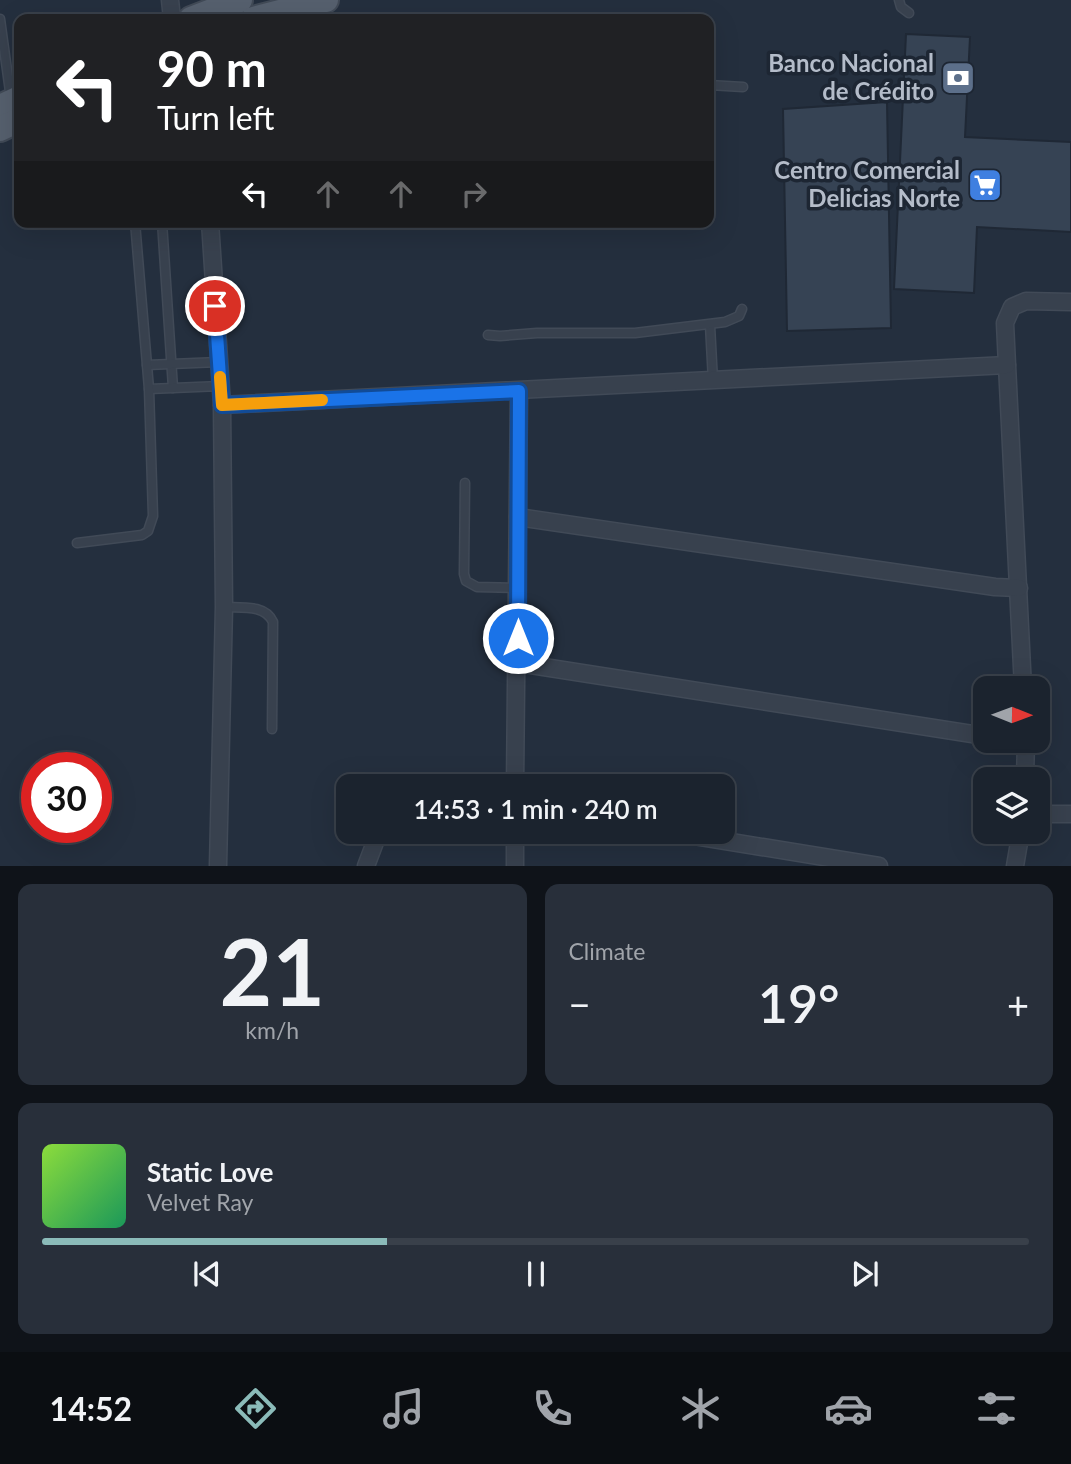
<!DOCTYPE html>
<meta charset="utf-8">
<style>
:root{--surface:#1b232e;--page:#282f3a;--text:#f1f3f6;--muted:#a0a4aa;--line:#39404a;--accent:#8bbbb9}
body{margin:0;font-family:Lato,sans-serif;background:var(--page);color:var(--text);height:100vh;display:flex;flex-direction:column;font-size:26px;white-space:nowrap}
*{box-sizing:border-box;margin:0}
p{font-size:23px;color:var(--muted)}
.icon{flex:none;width:38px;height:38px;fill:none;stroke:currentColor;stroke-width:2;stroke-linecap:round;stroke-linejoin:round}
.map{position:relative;height:866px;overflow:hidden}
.drawer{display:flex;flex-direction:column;gap:18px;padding:18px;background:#0f1319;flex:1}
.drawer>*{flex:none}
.banner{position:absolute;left:14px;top:14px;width:700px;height:214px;border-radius:14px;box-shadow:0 7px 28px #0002,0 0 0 2px var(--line);background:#202124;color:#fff;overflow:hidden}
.needle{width:46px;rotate:91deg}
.fabs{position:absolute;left:973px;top:676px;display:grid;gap:14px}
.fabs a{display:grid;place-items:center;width:77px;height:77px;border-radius:14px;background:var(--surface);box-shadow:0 7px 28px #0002,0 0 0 2px var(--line);font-size:35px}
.speed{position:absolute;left:21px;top:752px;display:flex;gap:14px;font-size:35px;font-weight:700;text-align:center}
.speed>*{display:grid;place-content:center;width:91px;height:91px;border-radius:50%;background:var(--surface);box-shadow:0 7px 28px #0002,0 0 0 2px var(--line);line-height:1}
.speed .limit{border:10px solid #d22;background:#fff;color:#111}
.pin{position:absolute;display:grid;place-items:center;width:60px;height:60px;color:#fff;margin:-30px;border:4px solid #fff;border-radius:50%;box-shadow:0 2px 7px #0007}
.me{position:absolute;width:77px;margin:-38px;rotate:0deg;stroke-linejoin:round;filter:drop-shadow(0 0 5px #0008)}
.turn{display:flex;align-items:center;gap:24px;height:147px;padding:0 28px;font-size:32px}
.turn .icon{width:91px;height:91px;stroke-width:2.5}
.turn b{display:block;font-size:49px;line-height:60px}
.lanes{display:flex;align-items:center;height:66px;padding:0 28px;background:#0003;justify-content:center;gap:35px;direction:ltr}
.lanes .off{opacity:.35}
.big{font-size:52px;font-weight:600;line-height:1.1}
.drawer .tile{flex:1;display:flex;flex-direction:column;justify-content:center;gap:10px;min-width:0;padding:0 24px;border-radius:14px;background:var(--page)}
.drawer .dial{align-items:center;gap:0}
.dial b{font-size:91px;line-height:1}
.song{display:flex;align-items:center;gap:21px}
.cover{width:84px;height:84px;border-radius:10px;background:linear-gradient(135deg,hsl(90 70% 55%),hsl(150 70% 35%))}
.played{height:7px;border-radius:4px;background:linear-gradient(90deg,var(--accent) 35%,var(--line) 35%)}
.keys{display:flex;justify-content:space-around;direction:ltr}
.heat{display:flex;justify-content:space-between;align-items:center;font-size:38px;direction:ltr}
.drawer .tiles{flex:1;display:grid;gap:18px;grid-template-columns:1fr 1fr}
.tile:last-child{grid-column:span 2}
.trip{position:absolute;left:336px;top:774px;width:399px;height:70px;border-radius:14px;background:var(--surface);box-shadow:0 7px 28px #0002,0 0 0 2px var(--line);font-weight:600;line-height:70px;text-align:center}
.menu{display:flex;height:112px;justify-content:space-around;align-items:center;background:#0b0e12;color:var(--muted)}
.menu .icon{width:49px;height:49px}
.menu .selected{color:var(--accent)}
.menu b{font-size:32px;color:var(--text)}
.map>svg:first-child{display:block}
.building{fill:#364354;stroke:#1f2835;stroke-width:2}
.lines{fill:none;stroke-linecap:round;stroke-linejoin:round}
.lane-casing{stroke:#414a57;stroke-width:11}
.street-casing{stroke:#414a57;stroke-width:19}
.primary-casing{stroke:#414a57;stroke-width:28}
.lane{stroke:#38414e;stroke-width:8}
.street{stroke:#38414e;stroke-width:16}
.primary{stroke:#56606e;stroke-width:24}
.route-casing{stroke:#114b97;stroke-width:18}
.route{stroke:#1a73e8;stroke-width:12}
.slow{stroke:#f59e0b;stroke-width:12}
.labels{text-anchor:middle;stroke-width:7;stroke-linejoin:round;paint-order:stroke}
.poi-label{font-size:24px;font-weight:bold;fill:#b4bcc9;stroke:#1d2633;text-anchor:end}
</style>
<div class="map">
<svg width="1071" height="866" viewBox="0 0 1071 866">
<rect width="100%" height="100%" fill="#242f3e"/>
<g class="building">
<polygon points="906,34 970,37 965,137 1071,142 1071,232 977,227 974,293 894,289"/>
<polygon points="887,102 891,328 787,331 783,109"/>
</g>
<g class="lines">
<g class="lane-casing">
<g id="lane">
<polyline points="899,0 901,7 909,13"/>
<polyline points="0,19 11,99"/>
<polyline points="709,85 743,87"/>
<polyline points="162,222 173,388"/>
<polyline points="710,325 713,381"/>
<polyline points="488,335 500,336 537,333 635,333 725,322 739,316 742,309"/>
<polyline points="147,365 219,362"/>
<polyline points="149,389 221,386"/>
<polyline points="465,483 464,574 466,581 477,587 518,588"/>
<polyline points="77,543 142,535 148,531 153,516 149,389 135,222"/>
<path d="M224 607C241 608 265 604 273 622L272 729"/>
</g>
</g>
<g class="street-casing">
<g id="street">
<polyline points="170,0 172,19"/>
<polyline points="210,222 222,405 224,607 218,866"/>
<polyline points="1007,365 1023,688"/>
<polyline points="222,405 1007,365 1005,323 1012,307 1026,301 1071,302"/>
<polyline points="518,517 995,587 1019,588"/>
<polyline points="518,663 985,736"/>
<polyline points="1025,779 1026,740"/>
<polyline points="515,786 519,391"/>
<polyline points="1038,814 1071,814"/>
<polyline points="515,831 515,866"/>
<polyline points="664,831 879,866"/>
<polyline points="366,866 377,837 385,831"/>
<polyline points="1015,866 1021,831"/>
</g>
</g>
<g class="primary-casing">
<g id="primary">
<polyline points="191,19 240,0"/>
<polyline points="253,19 326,0"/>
<polyline points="0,107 19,98"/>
<polyline points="0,129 19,120"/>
</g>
</g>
<use href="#lane" class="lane"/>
<use href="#street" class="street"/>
<use href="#primary" class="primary"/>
</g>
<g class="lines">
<g class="route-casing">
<polyline id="route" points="215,306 222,405 519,391 518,638"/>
</g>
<use href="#route" class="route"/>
<polyline class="slow" points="220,377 222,405 322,400"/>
</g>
<defs>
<g id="bank-square" transform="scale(1.75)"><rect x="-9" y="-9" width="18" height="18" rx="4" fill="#5c6f8a" stroke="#1d2633"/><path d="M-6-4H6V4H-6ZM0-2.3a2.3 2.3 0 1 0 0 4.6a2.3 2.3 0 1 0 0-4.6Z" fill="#fff"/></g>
<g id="supermarket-square" transform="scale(1.75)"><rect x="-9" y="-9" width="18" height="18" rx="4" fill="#3f7fe0" stroke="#1d2633"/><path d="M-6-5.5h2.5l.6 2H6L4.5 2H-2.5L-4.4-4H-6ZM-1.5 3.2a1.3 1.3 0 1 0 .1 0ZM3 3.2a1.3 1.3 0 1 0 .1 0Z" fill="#fff"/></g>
</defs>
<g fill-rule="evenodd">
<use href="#bank-square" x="958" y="78"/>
<use href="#supermarket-square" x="985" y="185"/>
</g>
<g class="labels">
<g class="poi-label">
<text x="934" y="72">Banco Nacional<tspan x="934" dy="28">de Crédito</tspan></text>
<text x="960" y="179">Centro Comercial<tspan x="960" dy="28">Delicias Norte</tspan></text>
</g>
</g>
</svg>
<div class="fabs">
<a><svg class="needle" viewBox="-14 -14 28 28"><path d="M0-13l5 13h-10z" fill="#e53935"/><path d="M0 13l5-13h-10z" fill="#a0a4aa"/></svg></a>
<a><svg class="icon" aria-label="layers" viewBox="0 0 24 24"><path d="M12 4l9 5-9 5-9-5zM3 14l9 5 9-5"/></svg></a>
</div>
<div class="speed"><div class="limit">30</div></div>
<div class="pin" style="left:215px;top:306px;background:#d93025"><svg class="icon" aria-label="arrive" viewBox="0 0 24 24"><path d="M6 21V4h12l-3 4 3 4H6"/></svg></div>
<svg class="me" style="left:518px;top:638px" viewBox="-20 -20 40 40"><circle r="17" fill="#1a73e8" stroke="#fff" stroke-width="3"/><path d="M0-11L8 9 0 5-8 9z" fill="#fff"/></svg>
<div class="trip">14:53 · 1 min · 240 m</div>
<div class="banner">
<div class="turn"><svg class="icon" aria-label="left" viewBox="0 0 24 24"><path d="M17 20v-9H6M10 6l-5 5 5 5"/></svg><div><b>90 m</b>Turn left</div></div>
<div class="lanes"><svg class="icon" aria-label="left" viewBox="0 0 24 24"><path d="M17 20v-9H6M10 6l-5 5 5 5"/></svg><svg class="icon off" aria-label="ahead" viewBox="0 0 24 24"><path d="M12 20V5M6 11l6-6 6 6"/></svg><svg class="icon off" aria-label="ahead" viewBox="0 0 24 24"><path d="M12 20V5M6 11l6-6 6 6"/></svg><svg class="icon off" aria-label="right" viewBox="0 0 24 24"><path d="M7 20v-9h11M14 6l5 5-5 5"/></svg></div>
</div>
</div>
<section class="drawer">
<div class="tiles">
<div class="tile dial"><b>21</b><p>km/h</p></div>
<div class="tile"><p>Climate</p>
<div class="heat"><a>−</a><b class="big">19°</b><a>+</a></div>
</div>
<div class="tile">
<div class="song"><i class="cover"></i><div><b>Static Love</b><p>Velvet Ray</p></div></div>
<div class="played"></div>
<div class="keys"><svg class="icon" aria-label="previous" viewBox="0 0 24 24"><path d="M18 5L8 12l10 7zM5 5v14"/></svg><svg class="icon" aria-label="pause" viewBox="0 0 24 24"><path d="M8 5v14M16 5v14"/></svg><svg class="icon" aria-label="next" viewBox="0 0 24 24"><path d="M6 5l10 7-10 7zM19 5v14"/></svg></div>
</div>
</div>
</section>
<nav class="menu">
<b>14:52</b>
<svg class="icon selected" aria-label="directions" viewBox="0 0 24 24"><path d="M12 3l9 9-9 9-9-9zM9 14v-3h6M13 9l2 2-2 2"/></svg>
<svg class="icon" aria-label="music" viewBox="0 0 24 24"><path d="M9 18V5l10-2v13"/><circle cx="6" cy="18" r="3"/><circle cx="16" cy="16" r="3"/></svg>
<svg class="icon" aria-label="phone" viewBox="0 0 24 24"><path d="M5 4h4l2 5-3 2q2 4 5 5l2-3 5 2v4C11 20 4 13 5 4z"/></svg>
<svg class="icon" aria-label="climate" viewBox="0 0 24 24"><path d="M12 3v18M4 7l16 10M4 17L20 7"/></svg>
<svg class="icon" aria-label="car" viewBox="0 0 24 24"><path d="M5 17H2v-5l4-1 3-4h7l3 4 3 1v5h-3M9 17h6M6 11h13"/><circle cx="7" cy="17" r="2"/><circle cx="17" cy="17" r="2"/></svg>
<svg class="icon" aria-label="filters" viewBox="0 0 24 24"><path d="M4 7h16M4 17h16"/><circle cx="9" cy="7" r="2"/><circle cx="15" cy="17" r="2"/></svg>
</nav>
